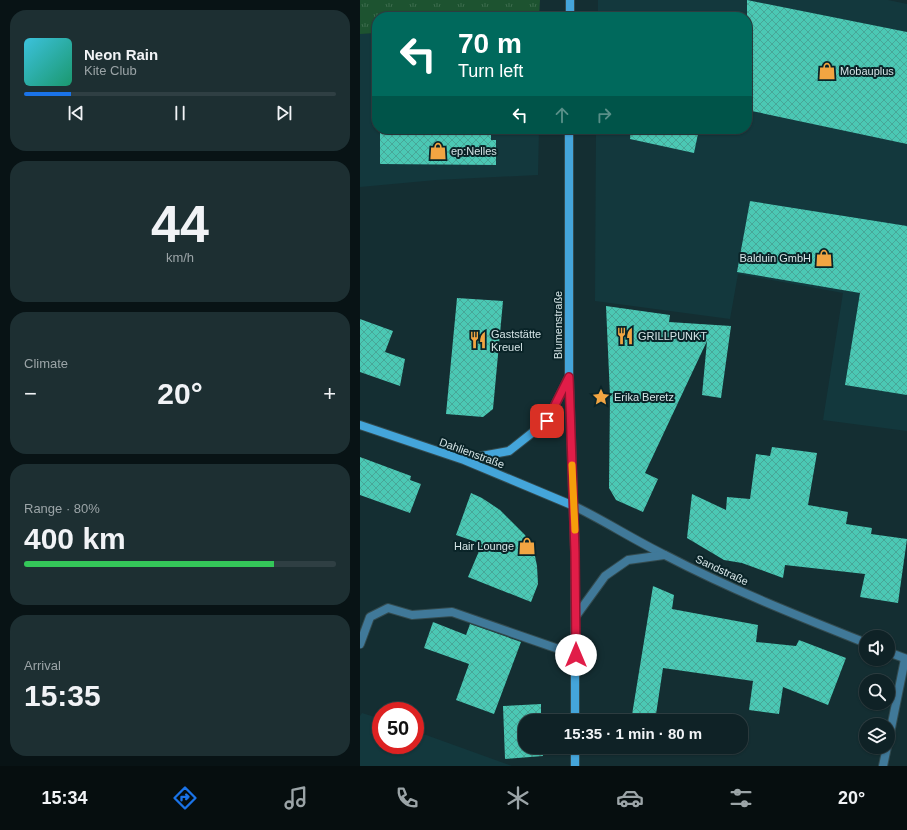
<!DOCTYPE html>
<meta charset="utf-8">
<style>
:root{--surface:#0f2226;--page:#1d2f32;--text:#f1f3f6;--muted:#9ba4a7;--line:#2f3f43;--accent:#1a73e8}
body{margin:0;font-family:Arial,sans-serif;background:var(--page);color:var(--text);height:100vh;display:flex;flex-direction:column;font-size:15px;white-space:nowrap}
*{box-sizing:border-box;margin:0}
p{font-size:13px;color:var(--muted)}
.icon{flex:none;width:22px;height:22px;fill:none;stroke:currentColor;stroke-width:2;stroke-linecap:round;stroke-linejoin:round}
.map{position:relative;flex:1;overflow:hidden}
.side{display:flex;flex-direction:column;gap:10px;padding:10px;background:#081315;width:360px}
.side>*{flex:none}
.guide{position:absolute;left:12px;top:12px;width:380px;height:122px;border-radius:16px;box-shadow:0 1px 3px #0004,0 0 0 1px var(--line);background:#00695c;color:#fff;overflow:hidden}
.buttons{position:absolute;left:499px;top:630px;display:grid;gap:8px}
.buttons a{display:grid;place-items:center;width:36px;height:36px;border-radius:50%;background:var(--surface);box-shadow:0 1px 3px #0004,0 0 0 1px var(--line);font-size:20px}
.speed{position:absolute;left:12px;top:702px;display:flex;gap:8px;font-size:20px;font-weight:700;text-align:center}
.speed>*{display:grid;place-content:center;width:52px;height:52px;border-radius:50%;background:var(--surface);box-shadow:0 1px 3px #0004,0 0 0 1px var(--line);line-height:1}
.speed .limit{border:6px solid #d22;background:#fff;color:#111}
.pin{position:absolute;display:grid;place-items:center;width:34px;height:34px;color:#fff;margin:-17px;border-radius:8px;box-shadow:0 2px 6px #0006}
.me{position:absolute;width:44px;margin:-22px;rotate:0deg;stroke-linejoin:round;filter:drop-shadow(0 0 3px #0008)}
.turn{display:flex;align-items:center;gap:14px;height:84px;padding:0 20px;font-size:18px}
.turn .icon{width:52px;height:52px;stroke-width:2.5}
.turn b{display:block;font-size:28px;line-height:34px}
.lanes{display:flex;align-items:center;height:38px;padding:0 20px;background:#0003;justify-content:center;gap:20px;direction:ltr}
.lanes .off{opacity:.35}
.big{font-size:30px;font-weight:800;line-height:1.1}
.side .card{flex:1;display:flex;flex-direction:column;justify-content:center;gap:6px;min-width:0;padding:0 14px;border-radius:16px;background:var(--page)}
.side .dial{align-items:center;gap:0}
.dial b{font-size:52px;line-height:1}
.song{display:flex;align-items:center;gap:12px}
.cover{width:48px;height:48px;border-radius:6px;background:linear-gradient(135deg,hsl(190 70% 55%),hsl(160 70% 35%))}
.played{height:4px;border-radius:2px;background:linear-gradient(90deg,var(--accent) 15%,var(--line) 15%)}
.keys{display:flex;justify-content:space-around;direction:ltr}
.heat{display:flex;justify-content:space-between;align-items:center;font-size:22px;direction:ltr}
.charge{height:6px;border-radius:3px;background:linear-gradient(90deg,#34c759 80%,var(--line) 0)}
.trip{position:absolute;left:158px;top:714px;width:230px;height:40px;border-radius:16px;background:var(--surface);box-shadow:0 1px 3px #0004,0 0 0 1px var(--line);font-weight:800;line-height:40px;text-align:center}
.tabs{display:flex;height:64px;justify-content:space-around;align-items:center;background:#060e0f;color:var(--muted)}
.tabs .icon{width:28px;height:28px}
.tabs .current{color:var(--accent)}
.tabs b{font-size:18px;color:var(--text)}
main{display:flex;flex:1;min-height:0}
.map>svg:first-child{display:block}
.built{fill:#13383d}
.grass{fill:url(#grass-tufts)}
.building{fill:url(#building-cross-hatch)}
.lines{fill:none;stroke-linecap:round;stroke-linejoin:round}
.service-casing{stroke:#334b4f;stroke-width:10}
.minor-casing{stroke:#334b4f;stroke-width:10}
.secondary-casing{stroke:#334b4f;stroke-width:10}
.service{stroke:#407999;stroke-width:8}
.minor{stroke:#407999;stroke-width:8}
.secondary{stroke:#44a5da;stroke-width:8}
.route-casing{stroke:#92132f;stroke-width:10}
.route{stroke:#e11d48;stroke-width:7}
.slow{stroke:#f59e0b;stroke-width:7}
.labels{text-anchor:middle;stroke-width:4;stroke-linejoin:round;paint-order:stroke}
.poi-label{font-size:11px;fill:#d5e4e6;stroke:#0a2428;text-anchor:start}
.street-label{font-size:11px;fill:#d5e4e6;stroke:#0a2428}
</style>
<main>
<section class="side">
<div class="card">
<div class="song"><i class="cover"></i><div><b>Neon Rain</b><p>Kite Club</p></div></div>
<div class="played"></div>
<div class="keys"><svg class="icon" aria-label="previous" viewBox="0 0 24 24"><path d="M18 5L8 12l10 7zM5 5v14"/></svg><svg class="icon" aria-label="pause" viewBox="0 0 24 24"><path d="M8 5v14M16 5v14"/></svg><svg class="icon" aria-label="next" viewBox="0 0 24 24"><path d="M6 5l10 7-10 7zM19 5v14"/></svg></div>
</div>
<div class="card dial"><b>44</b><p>km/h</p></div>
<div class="card"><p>Climate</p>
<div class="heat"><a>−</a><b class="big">20°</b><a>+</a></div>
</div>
<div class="card"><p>Range · 80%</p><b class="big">400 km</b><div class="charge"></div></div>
<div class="card"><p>Arrival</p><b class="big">15:35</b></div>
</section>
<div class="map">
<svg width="547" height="766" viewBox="0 0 547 766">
<defs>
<pattern id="grass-tufts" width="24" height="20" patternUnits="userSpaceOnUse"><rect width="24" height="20" fill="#1d5330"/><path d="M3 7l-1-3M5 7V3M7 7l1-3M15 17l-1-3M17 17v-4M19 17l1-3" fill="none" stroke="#3d6c4e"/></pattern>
<pattern id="building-cross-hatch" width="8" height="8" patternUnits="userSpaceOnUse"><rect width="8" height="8" fill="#4bc8b4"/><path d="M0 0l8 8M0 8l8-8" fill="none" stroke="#48a798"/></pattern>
</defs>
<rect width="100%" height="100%" fill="#142e32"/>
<g class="built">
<polygon points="238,0 528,0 547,4 547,431 463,420 483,293 378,274 370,319 235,301 236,129 387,129 387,17 238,17"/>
<polygon points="17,33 17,129 179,129 178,175 76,180 0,187 0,34"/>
<polygon points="2,713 21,719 21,745 55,745 55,731 152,766 0,766 0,716"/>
</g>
<polygon class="grass" points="0,0 180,0 179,17 17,17 17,33 0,34"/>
<g class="building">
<polygon points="387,0 547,32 547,144 387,110"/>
<polygon points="20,129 131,129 131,140 136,140 136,165 20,164"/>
<polygon points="271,129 339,129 334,153 270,139"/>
<polygon points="390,201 547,226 547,395 485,385 500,293 377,272"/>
<polygon points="97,298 143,301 133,409 123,417 86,414"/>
<polygon points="246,306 310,315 309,322 371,326 361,398 342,395 347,341 285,473 298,479 283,512 256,500 249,488 250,396"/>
<polygon points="0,319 33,331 25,352 45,359 40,386 0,372"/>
<polygon points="412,447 457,453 448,505 488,512 486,524 512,528 511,534 547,539 538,603 500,597 505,574 425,565 423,578 382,563 364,560 327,538 332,494 366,510 367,497 390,499 396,454 410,456"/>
<polygon points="0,457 51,476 50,480 61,484 50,513 0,495"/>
<polygon points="111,493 122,498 140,510 165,535 174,551 177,566 178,584 171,602 108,577 122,544 96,535"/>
<polygon points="293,586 314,595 312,609 398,625 396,642 436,646 439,640 486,658 468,705 423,687 419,714 389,710 393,681 303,668 295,721 271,721"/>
<polygon points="73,622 106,635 110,624 161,642 134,714 96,700 109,664 64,648"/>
<polygon points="181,704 181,721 165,721 165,747 182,747 183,756 145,759 143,706"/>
</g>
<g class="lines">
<g class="service-casing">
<polyline id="service" points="0,644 10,617 28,608 52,615 92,612 216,655"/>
</g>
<g class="minor-casing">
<g id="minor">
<path d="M214 506C245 521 274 540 305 555 370 589 438 616 506 643"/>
<polyline points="216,616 245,576 268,560 304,555"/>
<polyline points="528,652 547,659"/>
<polyline points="528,743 545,659"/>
<polyline points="523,766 527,747"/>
</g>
</g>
<g class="secondary-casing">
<g id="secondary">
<polyline points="210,17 210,0"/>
<polyline points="209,129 209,377 215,552 215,721"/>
<polyline points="0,425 104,460 214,506"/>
<polyline points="105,459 149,451 187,421 208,379"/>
<polyline points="215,766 215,747"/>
</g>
</g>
<use href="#service" class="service"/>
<use href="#minor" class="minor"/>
<use href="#secondary" class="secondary"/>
</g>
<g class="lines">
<g class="route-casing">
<polyline id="route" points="187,421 209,377 215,552 216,655"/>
</g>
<use href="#route" class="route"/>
<polyline class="slow" points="212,465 215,530"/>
</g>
<defs>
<g id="shop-bare" transform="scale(1.38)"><path d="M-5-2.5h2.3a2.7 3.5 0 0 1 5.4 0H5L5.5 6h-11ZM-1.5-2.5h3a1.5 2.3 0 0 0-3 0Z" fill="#f2a542" stroke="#0a2428" stroke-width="2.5" paint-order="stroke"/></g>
<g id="restaurant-bare" transform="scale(1.38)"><path d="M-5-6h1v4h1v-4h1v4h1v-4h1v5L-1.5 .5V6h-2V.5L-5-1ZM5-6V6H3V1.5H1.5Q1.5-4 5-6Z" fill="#f2a542" stroke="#0a2428" stroke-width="2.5" paint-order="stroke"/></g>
<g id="sight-bare" transform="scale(1.38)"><path d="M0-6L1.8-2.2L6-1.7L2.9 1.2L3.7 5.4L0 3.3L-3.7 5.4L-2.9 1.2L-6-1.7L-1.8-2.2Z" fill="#f2a542" stroke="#0a2428" stroke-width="2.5" paint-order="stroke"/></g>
</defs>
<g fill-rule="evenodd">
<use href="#shop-bare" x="467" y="71"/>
<use href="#shop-bare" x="78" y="151"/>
<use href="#shop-bare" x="464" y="258"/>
<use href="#restaurant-bare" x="265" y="336"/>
<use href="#restaurant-bare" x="118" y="340"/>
<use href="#sight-bare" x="241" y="397"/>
<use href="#shop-bare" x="167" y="546"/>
</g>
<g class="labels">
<g class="poi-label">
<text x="480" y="75">Mobauplus</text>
<text x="91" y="155">ep:Nelles</text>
<text x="451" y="262" text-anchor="end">Balduin GmbH</text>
<text x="131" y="338">Gaststätte<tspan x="131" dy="13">Kreuel</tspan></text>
<text x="278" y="340">GRILLPUNKT</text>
<text x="254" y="401">Erika Beretz</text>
<text x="154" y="550" text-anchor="end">Hair Lounge</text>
</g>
<g class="street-label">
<text transform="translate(198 325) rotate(-90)" y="4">Blumenstraße</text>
<text transform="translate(112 453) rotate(20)" y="4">Dahlienstraße</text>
<text transform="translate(362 570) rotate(25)" y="4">Sandstraße</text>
</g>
</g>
</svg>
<div class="buttons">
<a><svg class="icon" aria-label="sound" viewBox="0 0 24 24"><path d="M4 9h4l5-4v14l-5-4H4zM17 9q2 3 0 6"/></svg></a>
<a><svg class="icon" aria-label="search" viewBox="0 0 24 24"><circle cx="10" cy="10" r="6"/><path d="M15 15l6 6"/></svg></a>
<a><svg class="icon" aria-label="layers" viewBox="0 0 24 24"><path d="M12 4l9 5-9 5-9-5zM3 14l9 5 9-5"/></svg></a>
</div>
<div class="speed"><div class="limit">50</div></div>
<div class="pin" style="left:187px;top:421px;background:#d93025"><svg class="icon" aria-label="arrive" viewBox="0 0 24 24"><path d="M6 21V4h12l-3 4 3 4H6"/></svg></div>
<svg class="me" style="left:216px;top:655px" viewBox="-20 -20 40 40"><circle r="19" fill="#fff"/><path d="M0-13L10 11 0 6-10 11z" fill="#e11d48"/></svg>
<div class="trip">15:35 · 1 min · 80 m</div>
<div class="guide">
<div class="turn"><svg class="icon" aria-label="left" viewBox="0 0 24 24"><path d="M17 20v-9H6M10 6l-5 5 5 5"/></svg><div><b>70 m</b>Turn left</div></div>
<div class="lanes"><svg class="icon" aria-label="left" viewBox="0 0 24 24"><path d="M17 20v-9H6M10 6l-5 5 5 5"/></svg><svg class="icon off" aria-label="ahead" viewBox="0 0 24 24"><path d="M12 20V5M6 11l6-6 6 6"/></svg><svg class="icon off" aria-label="right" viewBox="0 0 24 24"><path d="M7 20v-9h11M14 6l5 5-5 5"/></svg></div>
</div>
</div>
</main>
<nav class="tabs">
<b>15:34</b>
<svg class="icon current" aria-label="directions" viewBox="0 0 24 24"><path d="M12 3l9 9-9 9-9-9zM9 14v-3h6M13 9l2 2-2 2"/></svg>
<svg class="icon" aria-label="music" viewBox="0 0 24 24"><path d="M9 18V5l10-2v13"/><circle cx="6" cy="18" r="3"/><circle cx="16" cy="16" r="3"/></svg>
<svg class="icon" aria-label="phone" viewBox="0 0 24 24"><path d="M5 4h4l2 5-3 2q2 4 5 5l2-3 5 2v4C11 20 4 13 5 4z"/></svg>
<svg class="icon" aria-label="climate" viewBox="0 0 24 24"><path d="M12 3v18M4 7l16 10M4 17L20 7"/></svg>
<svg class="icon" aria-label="car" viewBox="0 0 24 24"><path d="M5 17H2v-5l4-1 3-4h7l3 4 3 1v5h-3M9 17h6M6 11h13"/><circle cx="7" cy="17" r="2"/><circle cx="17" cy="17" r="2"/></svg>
<svg class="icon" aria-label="filters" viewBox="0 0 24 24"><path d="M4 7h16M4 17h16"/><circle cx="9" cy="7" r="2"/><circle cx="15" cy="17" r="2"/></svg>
<b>20°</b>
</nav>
